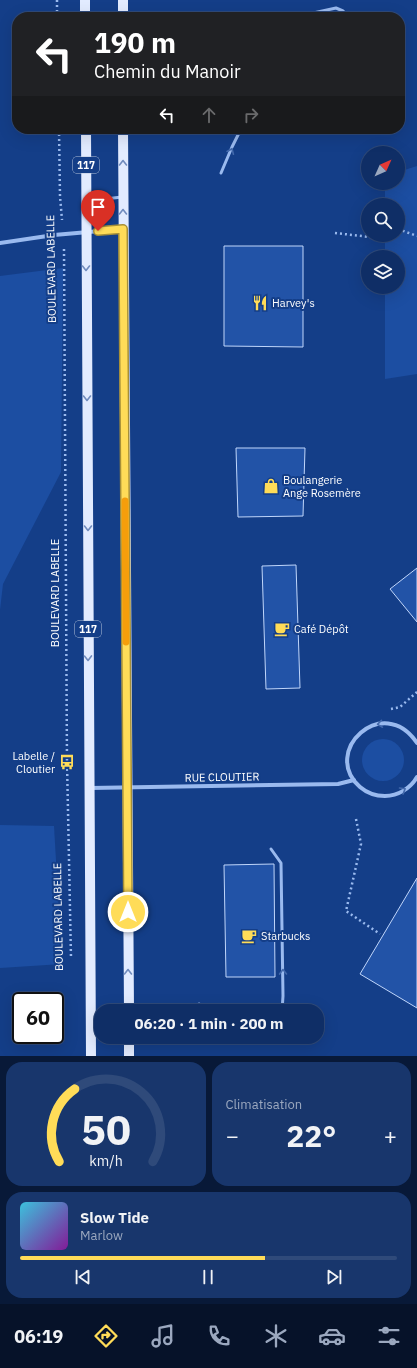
<!DOCTYPE html>
<html lang="fr">
<meta charset="utf-8">
<style>
:root{--surface:#0f2e66;--page:#18366c;--text:#f1f3f6;--muted:#9ba8bf;--line:#2f4a7a;--accent:#ffdc58}
body{margin:0;font-family:"IBM Plex Sans",sans-serif;background:var(--page);color:var(--text);height:100vh;display:flex;flex-direction:column;font-size:15px;white-space:nowrap}
*{box-sizing:border-box;margin:0}
p{font-size:13px;color:var(--muted)}
.icon{flex:none;width:22px;height:22px;fill:none;stroke:currentColor;stroke-width:2;stroke-linecap:round;stroke-linejoin:round}
.map{position:relative;height:1056px;overflow:hidden}
.sheet{display:flex;flex-direction:column;gap:6px;padding:6px;background:#081938;flex:1}
.sheet>*{flex:none}
.top-card{position:absolute;left:12px;top:12px;width:393px;height:122px;border-radius:16px;box-shadow:0 4px 16px #0002,0 0 0 1px var(--line);background:#202124;color:#fff;overflow:hidden}
.needle{width:26px;rotate:45deg}
.buttons{position:absolute;left:361px;top:146px;display:grid;gap:8px}
.buttons a{display:grid;place-items:center;width:44px;height:44px;border-radius:50%;background:var(--surface);box-shadow:0 4px 16px #0002,0 0 0 1px var(--line);font-size:20px}
.speed{position:absolute;left:12px;top:992px;display:flex;gap:8px;font-size:20px;font-weight:700;text-align:center}
.speed>*{display:grid;place-content:center;width:52px;height:52px;border-radius:50%;background:var(--surface);box-shadow:0 4px 16px #0002,0 0 0 1px var(--line);line-height:1}
.speed .limit{border:2px solid #111;border-radius:6px;background:#fff;color:#111}
.pin{position:absolute;display:grid;place-items:center;width:34px;height:34px;color:#fff;margin:-41px -17px;border-radius:50% 50% 50% 0;rotate:-45deg;box-shadow:0 0 4px #0007}
.pin .icon{rotate:45deg}
.me{position:absolute;width:44px;margin:-22px;rotate:0deg;stroke-linejoin:round;filter:drop-shadow(0 0 3px #0008)}
.turn{display:flex;align-items:center;gap:14px;height:84px;padding:0 16px;font-size:18px}
.turn .icon{width:52px;height:52px;stroke-width:2.5}
.turn b{display:block;font-size:28px;line-height:34px}
.lanes{display:flex;align-items:center;height:38px;padding:0 16px;background:#0003;justify-content:center;gap:20px;direction:ltr}
.lanes .off{opacity:.35}
.big{font-size:30px;font-weight:700;line-height:1.1}
.sheet .widget{flex:1;display:flex;flex-direction:column;justify-content:center;gap:6px;min-width:0;padding:0 14px;border-radius:16px;background:var(--page)}
.sheet .dial{align-items:center;gap:0}
.dial svg{height:104px;overflow:visible;fill:none;stroke:var(--line);stroke-width:7;stroke-linecap:round;text-anchor:middle}
.dial text{fill:var(--text);stroke:none}
.song{display:flex;align-items:center;gap:12px}
.cover{width:48px;height:48px;border-radius:6px;background:linear-gradient(135deg,hsl(190 70% 55%),hsl(290 70% 35%))}
.played{height:4px;border-radius:2px;background:linear-gradient(90deg,var(--accent) 65%,var(--line) 65%)}
.keys{display:flex;justify-content:space-around;direction:ltr}
.heat{display:flex;justify-content:space-between;align-items:center;font-size:22px;direction:ltr}
.sheet .tiles{flex:1;display:grid;gap:6px;grid-template-columns:1fr 1fr}
.widget:last-child{grid-column:span 2}
.trip{position:absolute;left:94px;top:1004px;width:230px;height:40px;border-radius:16px;background:var(--surface);box-shadow:0 4px 16px #0002,0 0 0 1px var(--line);font-weight:700;line-height:40px;text-align:center}
.dock{display:flex;height:64px;justify-content:space-around;align-items:center;background:#061229;color:var(--muted)}
.dock .icon{width:28px;height:28px}
.dock .on{color:var(--accent)}
.dock b{font-size:18px;color:var(--text)}
.map>svg:first-child{display:block}
.green{fill:#1c4ea2}
.building{fill:#2253a7;stroke:#c0d6fb}
.lines{fill:none;stroke-linecap:round;stroke-linejoin:round}
.path{stroke:#9abaef;stroke-width:2.5;stroke-dasharray:2 3;stroke-linecap:butt}
.lane{stroke:#9abaef;stroke-width:3}
.street{stroke:#9abaef;stroke-width:4}
.primary{stroke:#e2ebff;stroke-width:10}
.oneway{stroke:#4369ac}
.oneway2{stroke:#718cbe}
.route-casing{stroke:#a68f39;stroke-width:10}
.route{stroke:#ffdc58;stroke-width:7}
.slow{stroke:#f59e0b;stroke-width:7}
.labels{text-anchor:middle;stroke-width:4;stroke-linejoin:round;paint-order:stroke}
.shield{fill:#143e88;stroke:#b8c5db;stroke-width:1}
.shield-label{font-size:10px;font-weight:bold;fill:#fff}
.street-label{font-size:11px;fill:#fff;stroke:#143e88}
.poi-label{font-size:11px;fill:#fff;stroke:#143e88;text-anchor:start}
</style>
<div class="map">
<svg width="417" height="1056" viewBox="0 0 417 1056">
<rect width="100%" height="100%" fill="#143e88"/>
<g class="green">
<polygon points="417,166 417,374 385,379 385,287 398,287 398,257 385,257 385,235 398,235 398,205 385,205 385,183 398,183 398,172"/>
<polygon points="63,268 61,472 3,584 0,610 0,276"/>
<circle cx="383" cy="760" r="21"/>
<polygon points="0,825 54,826 62,964 0,968"/>
</g>
<g class="building">
<polygon points="224,246 303,246 303,347 224,346"/>
<polygon points="236,448 305,448 303,516 238,517"/>
<polygon points="296,565 300,688 266,689 262,566"/>
<polygon points="417,568 417,622 390,589"/>
<polygon points="274,864 275,977 226,977 224,865"/>
<polygon points="417,878 417,1008 360,974"/>
</g>
<g class="lines">
<g class="path">
<polyline points="57,0 57,17"/>
<polyline points="59,129 60,196 62,220"/>
<polyline points="398,229 417,236"/>
<polyline points="335,233 370,237 376,235"/>
<polyline points="64,249 67,762 71,958"/>
<polyline points="391,709 400,707 417,692"/>
<polyline points="356,819 361,844 346,911 380,934"/>
</g>
<g class="lane">
<polyline points="295,17 336,8 343,11 349,17"/>
<polyline points="221,173 232,147 241,129"/>
<polyline points="88,201 122,197"/>
<polyline points="271,849 281,863 283,996 282,1011"/>
<polyline points="199,1004 200,1011"/>
</g>
<g class="street">
<polyline points="0,243 54,235 123,229"/>
<path d="M417 743C383 692 320 752 360 787 367 793 376 796 385 796 398 796 411 788 417 777"/>
<polyline points="90,788 338,784 354,780"/>
</g>
<g class="primary">
<polyline points="85,17 85,0"/>
<polyline points="123,17 123,0"/>
<polyline points="86,129 91,1056"/>
<polyline points="123,129 129,1011"/>
<polyline points="129,1037 129,1056"/>
</g>
</g>
<defs><path id="oneway-chevron" d="M-2-3.5L2.5 0L-2 3.5" fill="none" stroke-width="1.6" stroke-linecap="round" stroke-linejoin="round"/></defs>
<g class="oneway">
<use href="#oneway-chevron" transform="translate(231 151) rotate(-67)"/>
<use href="#oneway-chevron" transform="translate(380 724) rotate(172)"/>
<use href="#oneway-chevron" transform="translate(403 790) rotate(-31)"/>
<use href="#oneway-chevron" transform="translate(283 972) rotate(-91)"/>
</g>
<g class="oneway2">
<use href="#oneway-chevron" transform="translate(123 163) rotate(-90)"/>
<use href="#oneway-chevron" transform="translate(123 212) rotate(-90)"/>
<use href="#oneway-chevron" transform="translate(86 268) rotate(90)"/>
<use href="#oneway-chevron" transform="translate(87 398) rotate(90)"/>
<use href="#oneway-chevron" transform="translate(88 528) rotate(90)"/>
<use href="#oneway-chevron" transform="translate(88 658) rotate(89)"/>
<use href="#oneway-chevron" transform="translate(128 972) rotate(-90)"/>
</g>
<g class="lines">
<g class="route-casing">
<polyline id="route" points="98,231 123,229 128,912"/>
</g>
<use href="#route" class="route"/>
<polyline class="slow" points="125,501 126,642"/>
</g>
<defs>
<g id="restaurant-bare" transform="scale(1.2)"><path d="M-5-6h1v4h1v-4h1v4h1v-4h1v5L-1.5 .5V6h-2V.5L-5-1ZM5-6V6H3V1.5H1.5Q1.5-4 5-6Z" fill="#ffdc58" stroke="#143e88" stroke-width="2.5" paint-order="stroke"/></g>
<g id="shop-bare" transform="scale(1.2)"><path d="M-5-2.5h2.3a2.7 3.5 0 0 1 5.4 0H5L5.5 6h-11ZM-1.5-2.5h3a1.5 2.3 0 0 0-3 0Z" fill="#ffdc58" stroke="#143e88" stroke-width="2.5" paint-order="stroke"/></g>
<g id="cafe-bare" transform="scale(1.2)"><path d="M-5.5-4.5H6V0H3Q3 3.5 0 3.5H-2.5Q-5.5 3.5-5.5 0ZM3-3.2v2h1.7v-2ZM-6 4.5H4V6H-6Z" fill="#ffdc58" stroke="#143e88" stroke-width="2.5" paint-order="stroke"/></g>
<g id="bus-bare" transform="scale(1.2)"><path d="M-5-6H5V4H4V6H2V4H-2V6H-4V4H-5ZM-3.5-4V0h7V-4ZM-3.5 1.2v1.5H-2V1.2ZM2 1.2v1.5H3.5V1.2Z" fill="#ffdc58" stroke="#143e88" stroke-width="2.5" paint-order="stroke"/></g>
</defs>
<g fill-rule="evenodd">
<use href="#restaurant-bare" x="260" y="303"/>
<use href="#shop-bare" x="271" y="486"/>
<use href="#cafe-bare" x="282" y="629"/>
<use href="#bus-bare" x="67" y="762"/>
<use href="#cafe-bare" x="249" y="936"/>
</g>
<g class="labels">
<g class="shield">
<rect x="73" y="157" width="26" height="16" rx="3"/>
<rect x="75" y="621" width="26" height="16" rx="3"/>
</g>
<g class="shield-label">
<text x="86" y="169">117</text>
<text x="88" y="633">117</text>
</g>
<g class="street-label">
<text transform="translate(51 269) rotate(-91)" y="4">BOULEVARD LABELLE</text>
<text transform="translate(55 593) rotate(-90)" y="4">BOULEVARD LABELLE</text>
<text transform="translate(222 777) rotate(-1)" y="4">RUE CLOUTIER</text>
<text transform="translate(58 917) rotate(-91)" y="4">BOULEVARD LABELLE</text>
</g>
<g class="poi-label">
<text x="272" y="307">Harvey's</text>
<text x="283" y="484">Boulangerie<tspan x="283" dy="13">Ange Rosemère</tspan></text>
<text x="294" y="633">Café Dépôt</text>
<text x="55" y="760" text-anchor="end">Labelle /<tspan x="55" dy="13">Cloutier</tspan></text>
<text x="261" y="940">Starbucks</text>
</g>
</g>
</svg>
<div class="buttons">
<a><svg class="needle" viewBox="-14 -14 28 28"><path d="M0-13l5 13h-10z" fill="#e53935"/><path d="M0 13l5-13h-10z" fill="#9ba8bf"/></svg></a>
<a><svg class="icon" aria-label="search" viewBox="0 0 24 24"><circle cx="10" cy="10" r="6"/><path d="M15 15l6 6"/></svg></a>
<a><svg class="icon" aria-label="layers" viewBox="0 0 24 24"><path d="M12 4l9 5-9 5-9-5zM3 14l9 5 9-5"/></svg></a>
</div>
<div class="speed"><div class="limit">60</div></div>
<div class="pin" style="left:98px;top:231px;background:#d93025"><svg class="icon" aria-label="arrive" viewBox="0 0 24 24"><path d="M6 21V4h12l-3 4 3 4H6"/></svg></div>
<svg class="me" style="left:128px;top:912px" viewBox="-20 -20 40 40"><circle r="17" fill="#ffdc58" stroke="#fff" stroke-width="3"/><path d="M0-11L8 9 0 5-8 9z" fill="#fff"/></svg>
<div class="trip">06:20 · 1 min · 200 m</div>
<div class="top-card">
<div class="turn"><svg class="icon" aria-label="left" viewBox="0 0 24 24"><path d="M17 20v-9H6M10 6l-5 5 5 5"/></svg><div><b>190 m</b>Chemin du Manoir</div></div>
<div class="lanes"><svg class="icon" aria-label="left" viewBox="0 0 24 24"><path d="M17 20v-9H6M10 6l-5 5 5 5"/></svg><svg class="icon off" aria-label="ahead" viewBox="0 0 24 24"><path d="M12 20V5M6 11l6-6 6 6"/></svg><svg class="icon off" aria-label="right" viewBox="0 0 24 24"><path d="M7 20v-9h11M14 6l5 5-5 5"/></svg></div>
</div>
</div>
<section class="sheet">
<div class="tiles">
<div class="widget dial"><svg viewBox="0 0 100 80">
<path d="M14 69A42 42 0 1 1 86 69"/>
<path d="M14 69A42 42 0 0 1 26 13" stroke="#ffdc58"/>
<text x="50" y="56" font-size="32" font-weight="700">50</text>
<text x="50" y="72" font-size="11">km/h</text>
</svg></div>
<div class="widget"><p>Climatisation</p>
<div class="heat"><a>−</a><b class="big">22°</b><a>+</a></div>
</div>
<div class="widget">
<div class="song"><i class="cover"></i><div><b>Slow Tide</b><p>Marlow</p></div></div>
<div class="played"></div>
<div class="keys"><svg class="icon" aria-label="previous" viewBox="0 0 24 24"><path d="M18 5L8 12l10 7zM5 5v14"/></svg><svg class="icon" aria-label="pause" viewBox="0 0 24 24"><path d="M8 5v14M16 5v14"/></svg><svg class="icon" aria-label="next" viewBox="0 0 24 24"><path d="M6 5l10 7-10 7zM19 5v14"/></svg></div>
</div>
</div>
</section>
<nav class="dock">
<b>06:19</b>
<svg class="icon on" aria-label="directions" viewBox="0 0 24 24"><path d="M12 3l9 9-9 9-9-9zM9 14v-3h6M13 9l2 2-2 2"/></svg>
<svg class="icon" aria-label="music" viewBox="0 0 24 24"><path d="M9 18V5l10-2v13"/><circle cx="6" cy="18" r="3"/><circle cx="16" cy="16" r="3"/></svg>
<svg class="icon" aria-label="phone" viewBox="0 0 24 24"><path d="M5 4h4l2 5-3 2q2 4 5 5l2-3 5 2v4C11 20 4 13 5 4z"/></svg>
<svg class="icon" aria-label="climate" viewBox="0 0 24 24"><path d="M12 3v18M4 7l16 10M4 17L20 7"/></svg>
<svg class="icon" aria-label="car" viewBox="0 0 24 24"><path d="M5 17H2v-5l4-1 3-4h7l3 4 3 1v5h-3M9 17h6M6 11h13"/><circle cx="7" cy="17" r="2"/><circle cx="17" cy="17" r="2"/></svg>
<svg class="icon" aria-label="filters" viewBox="0 0 24 24"><path d="M4 7h16M4 17h16"/><circle cx="9" cy="7" r="2"/><circle cx="15" cy="17" r="2"/></svg>
</nav>
